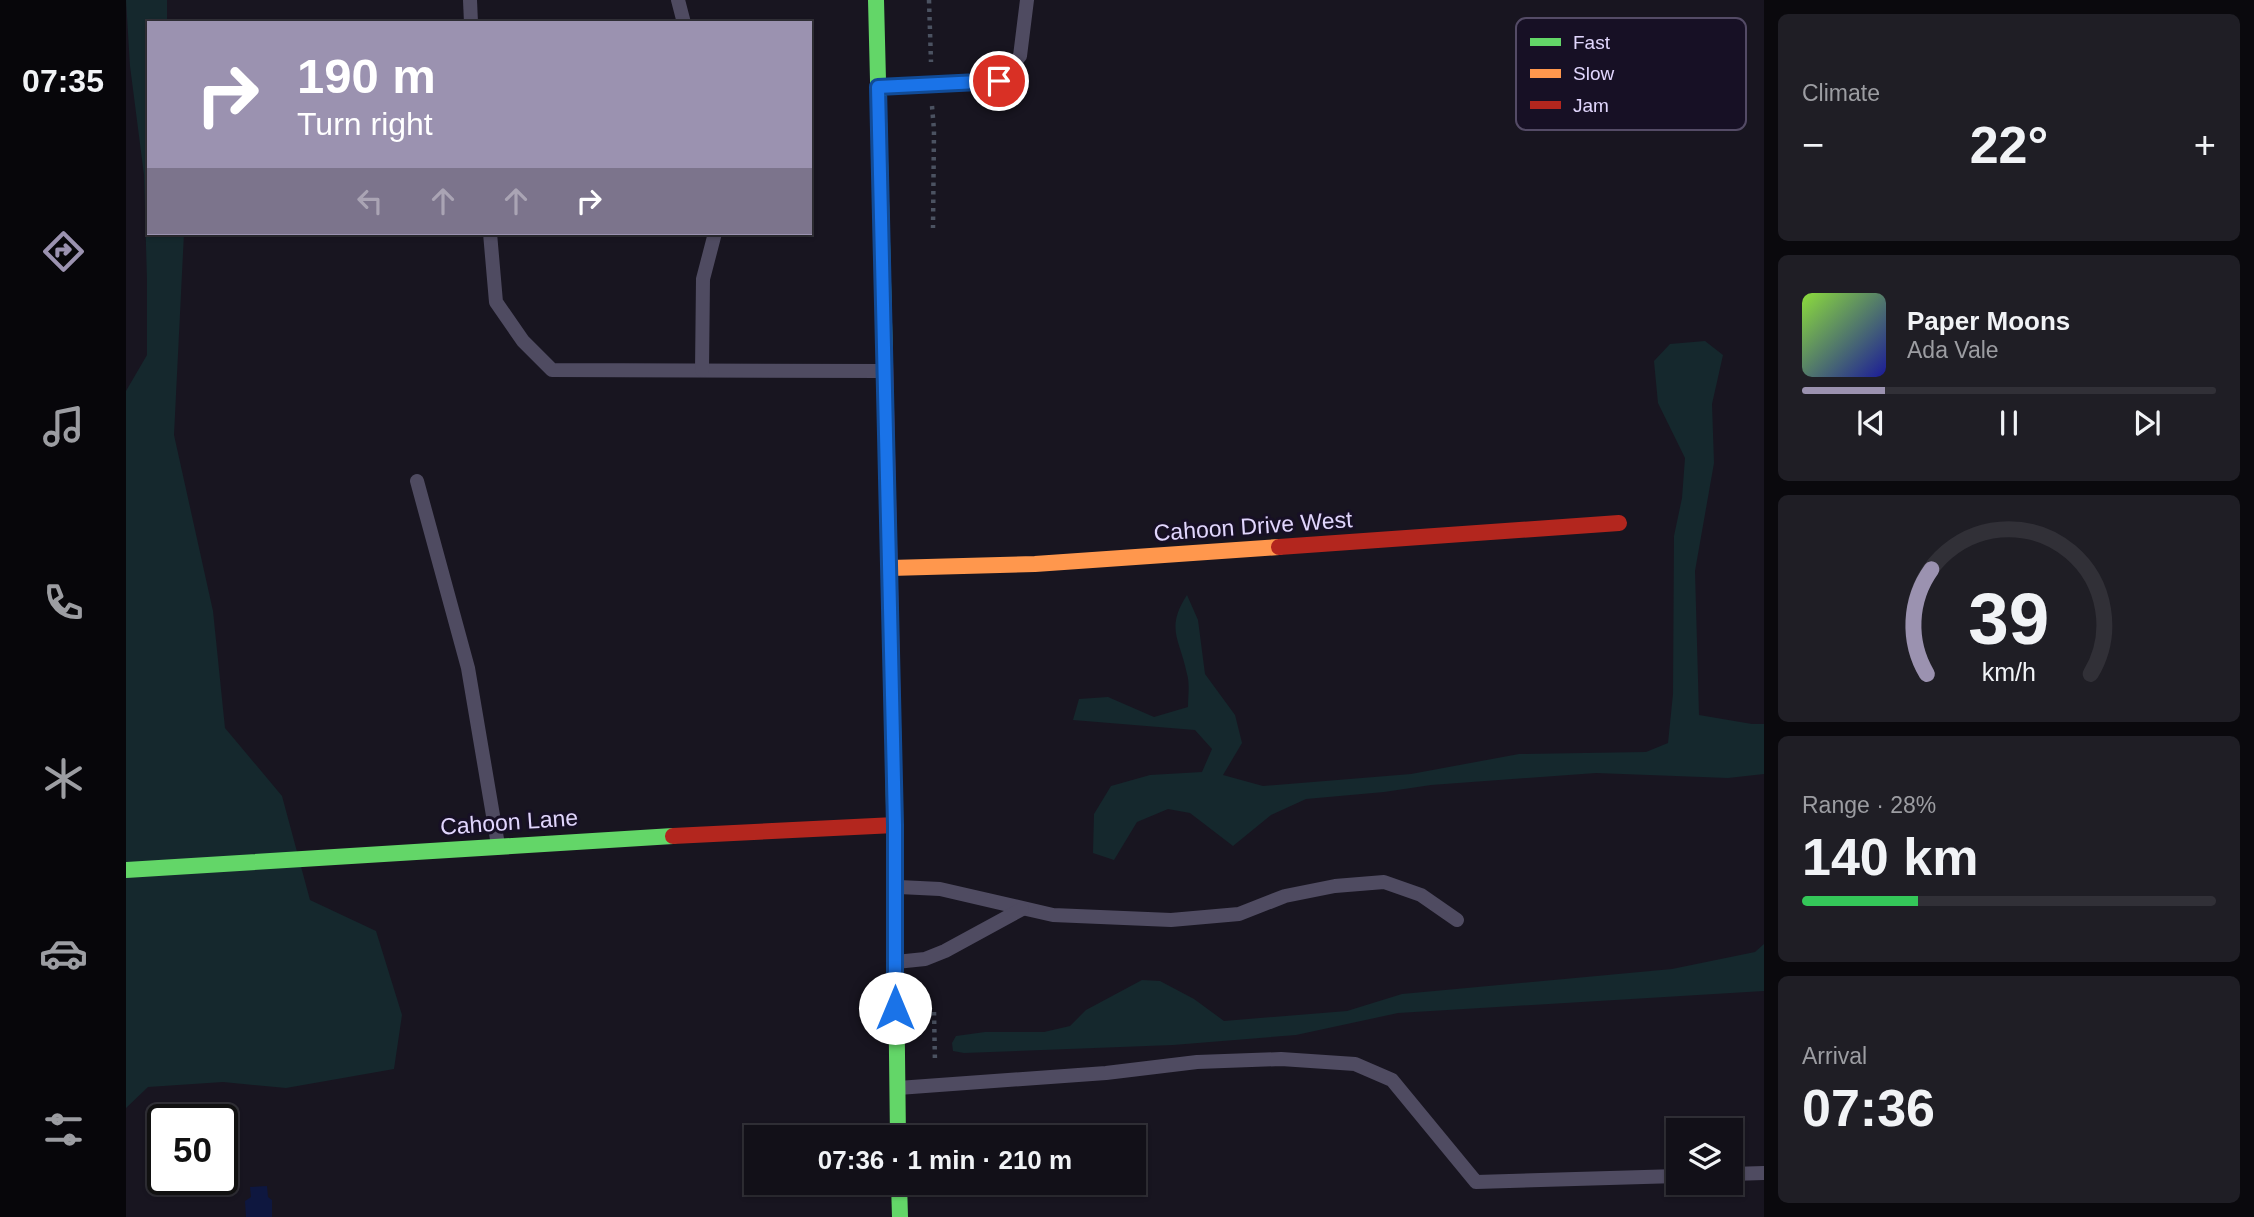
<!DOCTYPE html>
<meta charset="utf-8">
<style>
:root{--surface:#121018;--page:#1f1e25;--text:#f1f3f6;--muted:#9c9da2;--line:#313037;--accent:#9b92b0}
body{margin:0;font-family:Helvetica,sans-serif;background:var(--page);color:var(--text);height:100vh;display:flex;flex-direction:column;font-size:26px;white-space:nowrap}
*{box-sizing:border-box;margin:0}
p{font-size:23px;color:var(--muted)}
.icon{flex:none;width:38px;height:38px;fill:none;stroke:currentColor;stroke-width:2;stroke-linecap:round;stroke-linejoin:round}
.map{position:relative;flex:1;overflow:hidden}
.drawer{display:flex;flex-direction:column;gap:14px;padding:14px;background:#0a090d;width:490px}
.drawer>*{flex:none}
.banner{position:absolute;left:21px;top:21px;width:665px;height:214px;border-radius:0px;box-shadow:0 2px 5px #0004,0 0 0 2px var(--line);background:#9b92b0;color:#fff;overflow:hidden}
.buttons{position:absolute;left:1540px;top:1118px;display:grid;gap:14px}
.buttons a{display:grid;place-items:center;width:77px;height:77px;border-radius:0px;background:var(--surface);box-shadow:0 2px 5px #0004,0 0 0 2px var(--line);font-size:35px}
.speed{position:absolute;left:21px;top:1104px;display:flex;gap:14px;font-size:35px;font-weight:700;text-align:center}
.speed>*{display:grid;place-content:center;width:91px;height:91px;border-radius:50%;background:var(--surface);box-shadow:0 2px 5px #0004,0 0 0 2px var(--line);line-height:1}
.speed .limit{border:4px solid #111;border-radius:10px;background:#fff;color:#111}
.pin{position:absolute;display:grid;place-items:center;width:60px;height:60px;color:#fff;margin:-30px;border:4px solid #fff;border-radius:50%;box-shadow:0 2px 7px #0007}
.me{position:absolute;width:77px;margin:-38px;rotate:0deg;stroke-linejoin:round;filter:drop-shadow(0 0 5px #0008)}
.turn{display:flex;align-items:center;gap:24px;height:147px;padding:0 35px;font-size:32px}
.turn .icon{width:91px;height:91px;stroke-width:2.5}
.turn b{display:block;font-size:49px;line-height:60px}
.lanes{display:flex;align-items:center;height:66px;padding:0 35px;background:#0003;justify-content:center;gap:35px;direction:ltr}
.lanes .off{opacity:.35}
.big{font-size:52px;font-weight:600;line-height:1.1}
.drawer .card{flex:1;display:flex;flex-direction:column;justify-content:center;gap:10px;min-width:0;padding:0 24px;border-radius:10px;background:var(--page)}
.drawer .dial{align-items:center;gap:0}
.dial svg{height:182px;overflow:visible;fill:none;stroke:var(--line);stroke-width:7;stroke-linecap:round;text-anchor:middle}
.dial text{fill:var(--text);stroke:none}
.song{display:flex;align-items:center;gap:21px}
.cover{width:84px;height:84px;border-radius:10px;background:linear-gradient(135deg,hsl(90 70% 55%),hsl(240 70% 35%))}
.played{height:7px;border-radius:4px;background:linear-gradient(90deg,var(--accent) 20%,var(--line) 20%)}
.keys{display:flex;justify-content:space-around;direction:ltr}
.heat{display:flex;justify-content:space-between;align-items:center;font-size:38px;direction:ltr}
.charge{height:10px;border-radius:5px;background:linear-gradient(90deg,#34c759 28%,var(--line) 0)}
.trip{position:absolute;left:618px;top:1125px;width:402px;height:70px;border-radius:0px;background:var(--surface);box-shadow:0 2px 5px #0004,0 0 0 2px var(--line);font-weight:600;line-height:70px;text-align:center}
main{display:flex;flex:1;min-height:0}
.tab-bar{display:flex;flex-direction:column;width:126px;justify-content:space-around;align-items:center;background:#07060a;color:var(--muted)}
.tab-bar .icon{width:49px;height:49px}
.tab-bar .active{color:var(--accent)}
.tab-bar b{font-size:32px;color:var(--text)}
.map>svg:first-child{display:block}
.green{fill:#15282d}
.water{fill:#0e173f}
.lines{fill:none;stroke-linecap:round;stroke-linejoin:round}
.path{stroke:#4b5261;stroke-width:4.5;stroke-dasharray:3.5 5;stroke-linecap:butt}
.lane{stroke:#4f4b61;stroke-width:14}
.fast{stroke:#63d668;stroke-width:16}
.slow{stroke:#ff974d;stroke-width:16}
.jam{stroke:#b3261e;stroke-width:16}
.route-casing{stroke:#114b97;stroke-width:18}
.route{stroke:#1a73e8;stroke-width:12}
.labels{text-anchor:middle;stroke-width:6;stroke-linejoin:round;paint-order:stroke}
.street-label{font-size:23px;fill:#e1d6fd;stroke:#171025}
.key{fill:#171025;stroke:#544b66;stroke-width:2}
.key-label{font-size:19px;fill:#e1d6fd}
</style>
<main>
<nav class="tab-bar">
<b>07:35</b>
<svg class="icon active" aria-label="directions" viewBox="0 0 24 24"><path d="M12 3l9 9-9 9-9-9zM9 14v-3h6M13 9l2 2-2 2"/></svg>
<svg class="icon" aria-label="music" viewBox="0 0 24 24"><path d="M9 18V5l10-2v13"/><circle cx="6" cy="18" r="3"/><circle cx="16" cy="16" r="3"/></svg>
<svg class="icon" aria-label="phone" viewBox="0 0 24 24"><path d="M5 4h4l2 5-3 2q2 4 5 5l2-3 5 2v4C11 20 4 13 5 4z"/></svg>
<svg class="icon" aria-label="climate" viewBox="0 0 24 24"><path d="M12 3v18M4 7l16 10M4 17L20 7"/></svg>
<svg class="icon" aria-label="car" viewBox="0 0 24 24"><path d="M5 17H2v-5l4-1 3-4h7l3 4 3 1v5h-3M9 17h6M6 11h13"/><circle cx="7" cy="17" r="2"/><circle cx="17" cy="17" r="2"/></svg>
<svg class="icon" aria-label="filters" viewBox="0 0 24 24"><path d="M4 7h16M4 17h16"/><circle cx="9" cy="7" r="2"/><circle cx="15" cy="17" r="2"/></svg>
</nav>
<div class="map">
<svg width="1638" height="1217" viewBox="0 0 1638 1217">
<rect width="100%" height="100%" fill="#181520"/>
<g class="green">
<polygon points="0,0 41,0 41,23 23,23 23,233 58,233 48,435 87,611 99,728 156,796 184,900 250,931 276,1015 268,1069 160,1088 97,1082 22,1087 0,1108 0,391 21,355 21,280 18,175 4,66"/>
<path d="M1579 341 1597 355 1586 404 1588 463 1569 571 1573 715 1626 724H1638V774L1602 778 1470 773 1305 785 1258 792 1180 799 1145 815 1107 846 1064 813 1042 809 1011 822 988 860 967 853 968 814 985 786 1024 775 1076 772 1086 749 1069 730 947 720 953 699 982 697 1028 717 1062 707C1062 696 1064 684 1061 674 1054 639 1039 629 1061 595L1072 620 1079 674 1109 715 1116 743 1097 775 1137 786 1285 774 1393 754 1520 752 1542 743 1547 694 1548 536 1556 498 1559 458 1532 403 1528 361 1544 344Z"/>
<polygon points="1638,944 1638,991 1272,1013 1170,1035 1047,1045 838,1053 827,1051 826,1043 830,1036 859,1032 918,1032 944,1026 960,1010 1016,980 1034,981 1068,999 1098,1021 1221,1011 1276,994 1546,969 1629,952"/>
</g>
<polygon class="water" points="141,1186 142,1197 146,1200 146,1217 120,1217 119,1201 125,1197 124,1187"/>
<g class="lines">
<g class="path">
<polyline points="803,0 805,62"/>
<polyline points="806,106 808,130 807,228"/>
<polyline points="808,1012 809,1063"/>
</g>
<g class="lane">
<polyline points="344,0 345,23"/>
<polyline points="552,0 558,23"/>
<polyline points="754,87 872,81 894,56 901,0"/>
<polyline points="364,233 370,302 397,341 426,370 758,371"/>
<polyline points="576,370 577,279 589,233"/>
<polyline points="291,481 342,668 372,845"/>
<polyline points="773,887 814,889 927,915 1045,920 1113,914 1159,896 1209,886 1258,882 1295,895 1331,920"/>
<polyline points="770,962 799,959 819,951 896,909"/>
<polyline points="772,1088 980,1073 1071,1062 1155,1059 1229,1064 1266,1080 1350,1182 1552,1176"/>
<polyline points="1605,1174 1638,1173"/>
</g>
<g class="fast">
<polyline points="750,0 759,362"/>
<polyline points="767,723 772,1138"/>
<polyline points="0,870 547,836"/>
<polyline points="773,1183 774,1217"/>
</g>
<polyline class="slow" points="764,568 909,564 1153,547"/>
<g class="jam">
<polyline points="759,362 767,723"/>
<polyline points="1153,547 1493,523"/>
<polyline points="547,836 769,825"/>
</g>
</g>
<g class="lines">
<g class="route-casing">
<polyline id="route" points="769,1008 769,825 752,87 873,81"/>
</g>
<use href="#route" class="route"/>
</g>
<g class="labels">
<g class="street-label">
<text transform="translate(1127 526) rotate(-4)" y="8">Cahoon Drive West</text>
<text transform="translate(383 822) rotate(-4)" y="8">Cahoon Lane</text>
</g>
</g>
<rect x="1390" y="18" width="230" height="112" rx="10" class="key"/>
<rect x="1404" y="38" width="31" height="8" fill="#63d668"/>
<rect x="1404" y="69" width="31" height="9" fill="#ff974d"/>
<rect x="1404" y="101" width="31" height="8" fill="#b3261e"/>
<g class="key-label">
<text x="1447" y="49">Fast</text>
<text x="1447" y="80">Slow</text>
<text x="1447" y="112">Jam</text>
</g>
</svg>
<div class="buttons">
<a><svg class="icon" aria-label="layers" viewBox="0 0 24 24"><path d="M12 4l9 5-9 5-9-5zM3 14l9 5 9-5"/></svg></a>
</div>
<div class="speed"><div class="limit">50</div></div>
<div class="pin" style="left:873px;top:81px;background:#d93025"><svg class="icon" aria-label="arrive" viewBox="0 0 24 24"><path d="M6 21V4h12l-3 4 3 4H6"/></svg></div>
<svg class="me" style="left:769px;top:1008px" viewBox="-20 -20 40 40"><circle r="19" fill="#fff"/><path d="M0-13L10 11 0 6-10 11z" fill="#1a73e8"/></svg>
<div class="trip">07:36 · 1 min · 210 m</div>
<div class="banner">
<div class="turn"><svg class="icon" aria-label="right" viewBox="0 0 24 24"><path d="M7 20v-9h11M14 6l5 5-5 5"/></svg><div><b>190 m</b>Turn right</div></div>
<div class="lanes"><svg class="icon off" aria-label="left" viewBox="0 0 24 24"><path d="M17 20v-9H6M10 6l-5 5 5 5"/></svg><svg class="icon off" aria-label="ahead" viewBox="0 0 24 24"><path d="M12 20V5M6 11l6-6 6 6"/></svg><svg class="icon off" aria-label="ahead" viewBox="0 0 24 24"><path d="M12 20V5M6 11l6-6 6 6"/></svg><svg class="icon" aria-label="right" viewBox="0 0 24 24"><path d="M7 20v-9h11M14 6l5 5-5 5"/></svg></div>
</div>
</div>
<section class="drawer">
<div class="card"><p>Climate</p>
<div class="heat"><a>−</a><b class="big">22°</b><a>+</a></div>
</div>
<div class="card">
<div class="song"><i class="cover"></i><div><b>Paper Moons</b><p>Ada Vale</p></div></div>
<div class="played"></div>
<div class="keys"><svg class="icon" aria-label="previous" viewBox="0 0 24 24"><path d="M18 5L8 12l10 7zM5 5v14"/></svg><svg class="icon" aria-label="pause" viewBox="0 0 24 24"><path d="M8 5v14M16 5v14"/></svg><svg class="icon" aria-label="next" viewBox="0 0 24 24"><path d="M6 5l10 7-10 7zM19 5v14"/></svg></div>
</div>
<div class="card dial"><svg viewBox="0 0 100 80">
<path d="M14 69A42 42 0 1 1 86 69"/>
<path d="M14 69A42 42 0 0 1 16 23" stroke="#9b92b0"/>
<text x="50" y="56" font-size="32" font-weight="700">39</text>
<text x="50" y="72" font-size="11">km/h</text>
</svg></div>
<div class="card"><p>Range · 28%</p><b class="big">140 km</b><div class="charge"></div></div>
<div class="card"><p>Arrival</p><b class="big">07:36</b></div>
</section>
</main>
